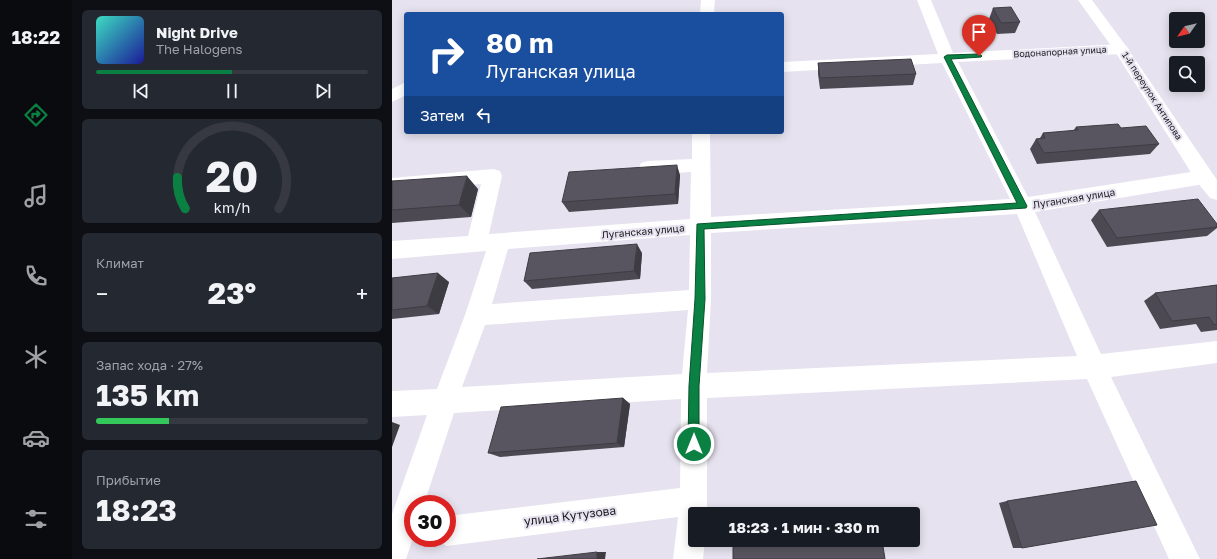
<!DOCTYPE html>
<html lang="ru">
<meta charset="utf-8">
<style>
:root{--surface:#171b24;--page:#242831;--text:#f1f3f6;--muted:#9ea1a6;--line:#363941;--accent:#0b8043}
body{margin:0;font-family:"Golos Text",sans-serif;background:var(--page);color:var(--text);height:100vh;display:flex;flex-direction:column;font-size:15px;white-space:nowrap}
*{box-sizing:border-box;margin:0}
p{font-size:13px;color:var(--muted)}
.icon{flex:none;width:22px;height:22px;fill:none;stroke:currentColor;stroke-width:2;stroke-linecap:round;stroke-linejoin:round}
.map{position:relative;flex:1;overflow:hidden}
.drawer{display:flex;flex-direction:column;gap:10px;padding:10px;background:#0d0f14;width:320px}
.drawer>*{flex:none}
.banner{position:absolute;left:12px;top:12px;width:380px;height:122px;border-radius:4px;box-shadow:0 2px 10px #0003;background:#1a4fa0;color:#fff;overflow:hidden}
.needle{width:26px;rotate:236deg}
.fabs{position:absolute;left:777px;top:12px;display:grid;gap:8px}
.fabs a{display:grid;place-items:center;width:36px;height:36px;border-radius:4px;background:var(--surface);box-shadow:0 2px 10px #0003;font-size:20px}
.speed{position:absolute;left:12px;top:495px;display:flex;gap:8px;font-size:20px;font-weight:700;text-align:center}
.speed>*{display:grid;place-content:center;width:52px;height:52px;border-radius:50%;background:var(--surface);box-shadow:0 2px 10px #0003;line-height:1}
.speed .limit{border:6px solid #d22;background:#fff;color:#111}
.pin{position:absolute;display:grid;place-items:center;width:34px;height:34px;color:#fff;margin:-41px -17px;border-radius:50% 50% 50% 0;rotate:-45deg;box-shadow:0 0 4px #0007}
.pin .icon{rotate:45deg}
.me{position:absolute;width:44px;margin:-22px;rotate:0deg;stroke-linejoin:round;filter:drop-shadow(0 0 3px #0008)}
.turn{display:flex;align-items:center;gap:14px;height:84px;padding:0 16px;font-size:18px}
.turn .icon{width:52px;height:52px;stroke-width:2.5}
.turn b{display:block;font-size:28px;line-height:34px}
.then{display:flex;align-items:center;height:38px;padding:0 16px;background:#0003;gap:8px;font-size:15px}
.big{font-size:30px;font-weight:700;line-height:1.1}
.drawer .widget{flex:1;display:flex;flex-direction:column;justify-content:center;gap:6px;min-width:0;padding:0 14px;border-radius:6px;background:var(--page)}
.drawer .dial{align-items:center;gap:0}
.dial svg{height:104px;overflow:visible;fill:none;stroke:var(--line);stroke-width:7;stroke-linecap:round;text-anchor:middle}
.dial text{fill:var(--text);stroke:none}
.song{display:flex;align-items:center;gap:12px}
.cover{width:48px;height:48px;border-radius:6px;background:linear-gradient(135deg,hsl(170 70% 55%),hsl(240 70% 35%))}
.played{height:4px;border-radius:2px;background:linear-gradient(90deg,var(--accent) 50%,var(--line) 50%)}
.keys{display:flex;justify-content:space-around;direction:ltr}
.heat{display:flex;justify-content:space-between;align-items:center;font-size:22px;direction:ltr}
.charge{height:6px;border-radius:3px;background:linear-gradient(90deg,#34c759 27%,var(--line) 0)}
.trip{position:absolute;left:296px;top:507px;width:232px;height:40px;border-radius:4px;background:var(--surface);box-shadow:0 2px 10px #0003;font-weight:700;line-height:40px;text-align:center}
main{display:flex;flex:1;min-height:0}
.tab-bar{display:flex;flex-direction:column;width:72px;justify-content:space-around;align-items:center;background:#090b0e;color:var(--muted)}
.tab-bar .icon{width:28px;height:28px}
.tab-bar .active{color:var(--accent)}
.tab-bar b{font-size:18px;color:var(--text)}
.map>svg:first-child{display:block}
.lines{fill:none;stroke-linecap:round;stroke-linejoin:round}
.minor{fill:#fff;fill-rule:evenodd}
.major{fill:#fff;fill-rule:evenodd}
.wall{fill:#4d4953}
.shaded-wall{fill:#3e3c43}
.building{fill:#595560;stroke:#3e3c43}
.route{fill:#0b8043;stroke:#07532c}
.labels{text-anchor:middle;stroke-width:4;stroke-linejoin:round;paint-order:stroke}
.far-street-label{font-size:9px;fill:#1b1a1e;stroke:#e6e2ef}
.street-label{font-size:10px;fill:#1b1a1e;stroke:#e6e2ef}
.near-street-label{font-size:12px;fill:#1b1a1e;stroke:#e6e2ef}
</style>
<main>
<nav class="tab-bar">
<b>18:22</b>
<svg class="icon active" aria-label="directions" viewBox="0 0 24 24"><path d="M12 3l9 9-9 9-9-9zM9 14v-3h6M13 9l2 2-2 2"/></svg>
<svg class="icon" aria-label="music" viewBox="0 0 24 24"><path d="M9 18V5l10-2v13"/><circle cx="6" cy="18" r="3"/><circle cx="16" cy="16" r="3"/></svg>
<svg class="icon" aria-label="phone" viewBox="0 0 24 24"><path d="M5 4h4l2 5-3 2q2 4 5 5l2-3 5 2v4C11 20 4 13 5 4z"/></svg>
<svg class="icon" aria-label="climate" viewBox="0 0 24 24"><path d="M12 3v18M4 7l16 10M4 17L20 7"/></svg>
<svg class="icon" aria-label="car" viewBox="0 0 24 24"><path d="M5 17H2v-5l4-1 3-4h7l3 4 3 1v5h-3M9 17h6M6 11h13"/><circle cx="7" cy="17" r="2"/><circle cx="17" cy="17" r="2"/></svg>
<svg class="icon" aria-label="filters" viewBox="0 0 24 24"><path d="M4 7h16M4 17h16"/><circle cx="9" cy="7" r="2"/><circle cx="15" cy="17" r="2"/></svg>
</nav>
<section class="drawer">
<div class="widget">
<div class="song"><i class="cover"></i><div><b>Night Drive</b><p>The Halogens</p></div></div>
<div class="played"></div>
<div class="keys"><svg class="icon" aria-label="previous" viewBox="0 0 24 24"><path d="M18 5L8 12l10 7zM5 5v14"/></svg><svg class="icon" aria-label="pause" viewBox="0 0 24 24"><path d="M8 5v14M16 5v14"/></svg><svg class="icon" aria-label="next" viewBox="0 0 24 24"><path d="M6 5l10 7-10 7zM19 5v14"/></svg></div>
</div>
<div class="widget dial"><svg viewBox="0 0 100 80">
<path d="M14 69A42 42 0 1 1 86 69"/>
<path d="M14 69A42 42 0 0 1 8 45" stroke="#0b8043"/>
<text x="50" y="56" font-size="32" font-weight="700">20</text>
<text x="50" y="72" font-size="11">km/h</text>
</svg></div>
<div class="widget"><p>Климат</p>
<div class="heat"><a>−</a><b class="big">23°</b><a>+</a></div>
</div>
<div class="widget"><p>Запас хода · 27%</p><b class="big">135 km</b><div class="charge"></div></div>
<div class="widget"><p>Прибытие</p><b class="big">18:23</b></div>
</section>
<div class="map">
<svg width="825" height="559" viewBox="0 0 825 559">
<rect width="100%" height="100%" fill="#e6e2ef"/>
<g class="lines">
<g class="minor">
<polygon points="309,0 323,0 322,14 308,14"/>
<path d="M525 0H539L561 53 729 44 734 46 737 49 734 52 729 54 566 62 636 197 812 170 819 172 821 177 819 182 812 184 643 212 709 354 825 341V363L719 377 808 559H777L695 379 315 398V514H303V540H313L311 559H281L286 517 55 546 45 541 43 538H55V516L288 488 289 399 62 413 32 504H21V538L14 559H0V514L35 415 0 417V391L45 389 73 315 94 251 0 259V241L76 236 89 184 0 192V178L101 169 108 171 110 176 97 234 298 219 299 172 256 175 249 173 247 168 249 163 256 161 300 159V132H318L319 217 618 199 550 63 390 72V62L546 54ZM625 214 685 356 315 373 319 299V233ZM298 235 297 290 100 304 116 249ZM296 310 290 374 70 387 93 325Z"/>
<polygon points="14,82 14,95 0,102 0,89"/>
</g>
<polygon class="major" points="686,0 700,0 734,46 825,180 825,200 818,198 805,182 722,50"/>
</g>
<g class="wall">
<polygon points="601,8 628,22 623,33 605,34 597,19"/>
<polygon points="426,63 524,74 521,85 428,89 426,74"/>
<polygon points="684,127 767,144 758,154 645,164 638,149 644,139 648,138 651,133 681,131"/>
<polygon points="288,175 286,204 177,212 170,202"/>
<polygon points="0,181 86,189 79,217 0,223"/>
<polygon points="707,210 825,227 825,228 815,236 715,247 699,220"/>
<polygon points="250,253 248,279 140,289 132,281"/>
<polygon points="0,278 57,282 47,314 0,319"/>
<polygon points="825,285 825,330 809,332 804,324 768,329 752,301 763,293"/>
<polygon points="231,398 238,404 232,447 108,457 96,453"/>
<polygon points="615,501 630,548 621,548 607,503"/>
</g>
<g class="shaded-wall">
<polygon points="285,165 288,175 286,204 283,194"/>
<polygon points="75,176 86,189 79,217 67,205"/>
<polygon points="245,244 250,253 248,279 242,271"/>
<polygon points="46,273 57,282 47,314 35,306"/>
<polygon points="231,398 238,404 232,447 225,443"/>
<polygon points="0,422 8,425 0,447"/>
<polygon points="205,552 214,552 213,559 205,559"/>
</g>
<g class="building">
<polygon points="619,7 628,22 609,23 601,8"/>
<polygon points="519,59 524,74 428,78 426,63"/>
<polygon points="726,124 729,128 754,126 767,144 652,153 644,139 653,138 651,133 686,130 684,127"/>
<polygon points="285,165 283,194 170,202 177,172"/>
<polygon points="75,176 67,205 0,210 0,181"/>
<polygon points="806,199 825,224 825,227 725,238 707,210"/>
<polygon points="245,244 242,271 132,281 138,253"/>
<polygon points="46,273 35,306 0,310 0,278"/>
<polygon points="825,285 825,324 822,325 817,317 780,321 763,293"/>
<polygon points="231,398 225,443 96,453 109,407"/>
<polygon points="744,481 765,525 630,548 615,501"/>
<polygon points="341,540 490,540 493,559 341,559"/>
<polygon points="205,552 205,559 145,559"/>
</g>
<polygon class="route" points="587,54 590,56 589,57 559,59 635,206 634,208 312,229 313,299 307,386 307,444 306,447 302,449 298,447 296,444 297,386 303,299 305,224 625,203 552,57 555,55"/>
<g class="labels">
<g class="far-street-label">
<text transform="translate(668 52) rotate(-3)" y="3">Водонапорная улица</text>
<text transform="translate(760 96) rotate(57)" y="3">1-й переулок Антипова</text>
</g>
<g class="street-label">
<text transform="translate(682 198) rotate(-9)" y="4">Луганская улица</text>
<text transform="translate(251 231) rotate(-5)" y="4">Луганская улица</text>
</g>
<g class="near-street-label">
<text transform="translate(178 516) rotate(-7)" y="4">улица Кутузова</text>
</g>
</g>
</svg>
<div class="fabs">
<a><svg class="needle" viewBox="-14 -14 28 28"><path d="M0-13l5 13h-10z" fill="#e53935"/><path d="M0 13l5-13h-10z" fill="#9ea1a6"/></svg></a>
<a><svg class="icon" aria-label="search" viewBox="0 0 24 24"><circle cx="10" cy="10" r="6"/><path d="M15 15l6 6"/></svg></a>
</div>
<div class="speed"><div class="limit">30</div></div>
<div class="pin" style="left:587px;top:56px;background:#d93025"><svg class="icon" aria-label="arrive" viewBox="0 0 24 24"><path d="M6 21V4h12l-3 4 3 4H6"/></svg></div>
<svg class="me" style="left:302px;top:444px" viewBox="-20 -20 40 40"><circle r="17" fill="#0b8043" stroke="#fff" stroke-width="3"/><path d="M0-11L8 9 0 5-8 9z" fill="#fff"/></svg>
<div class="trip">18:23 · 1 мин · 330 m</div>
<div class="banner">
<div class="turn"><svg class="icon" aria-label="right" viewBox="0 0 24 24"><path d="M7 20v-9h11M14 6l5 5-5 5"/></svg><div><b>80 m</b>Луганская улица</div></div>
<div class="then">Затем<svg class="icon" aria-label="left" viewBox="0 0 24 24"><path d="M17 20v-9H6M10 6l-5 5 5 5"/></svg></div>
</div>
</div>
</main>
